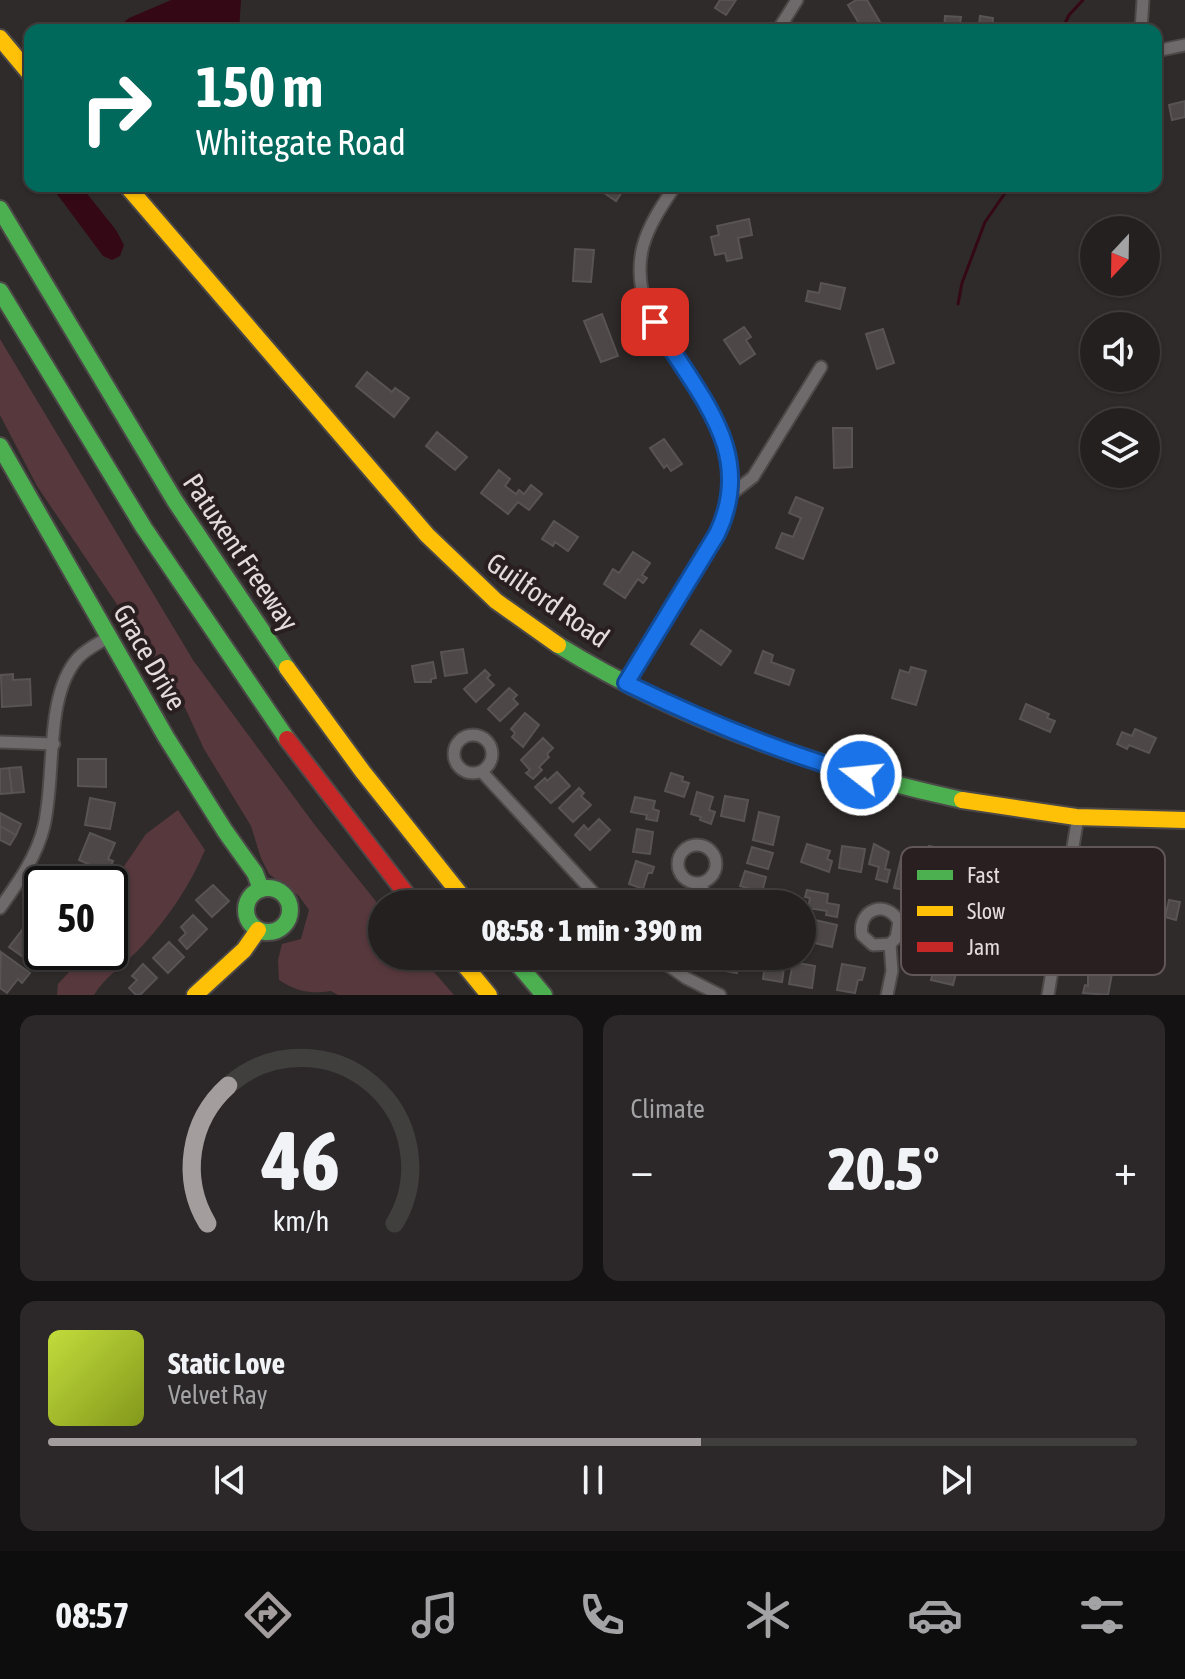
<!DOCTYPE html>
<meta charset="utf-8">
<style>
:root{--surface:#242020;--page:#2c2829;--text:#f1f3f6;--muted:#a3a3a5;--line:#413e3e;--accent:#a49d9e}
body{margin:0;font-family:"Asap Condensed",sans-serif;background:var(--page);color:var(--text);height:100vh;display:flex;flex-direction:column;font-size:30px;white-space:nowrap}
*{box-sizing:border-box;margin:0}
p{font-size:26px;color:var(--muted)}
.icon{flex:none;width:44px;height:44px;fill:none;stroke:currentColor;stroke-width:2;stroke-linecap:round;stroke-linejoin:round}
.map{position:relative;height:995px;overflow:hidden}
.drawer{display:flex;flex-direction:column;gap:20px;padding:20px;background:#141212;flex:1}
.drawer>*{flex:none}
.top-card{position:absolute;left:24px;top:24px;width:1138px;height:168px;border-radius:16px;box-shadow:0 2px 6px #0004,0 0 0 2px var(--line);background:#00695c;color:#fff;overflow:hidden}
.needle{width:52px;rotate:202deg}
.tools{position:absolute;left:1080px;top:216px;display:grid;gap:16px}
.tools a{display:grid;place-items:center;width:80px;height:80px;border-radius:50%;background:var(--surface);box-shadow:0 2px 6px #0004,0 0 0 2px var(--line);font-size:40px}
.speed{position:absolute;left:24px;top:866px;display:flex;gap:16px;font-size:40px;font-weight:700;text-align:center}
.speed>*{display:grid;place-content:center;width:104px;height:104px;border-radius:50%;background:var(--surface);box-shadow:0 2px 6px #0004,0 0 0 2px var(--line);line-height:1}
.speed .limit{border:4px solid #111;border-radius:12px;background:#fff;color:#111}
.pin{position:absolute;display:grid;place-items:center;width:68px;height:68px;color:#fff;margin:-34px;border-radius:16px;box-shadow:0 4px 12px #0006}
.me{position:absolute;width:88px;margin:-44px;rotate:286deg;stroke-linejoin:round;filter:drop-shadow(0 0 6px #0008)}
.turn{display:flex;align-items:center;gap:28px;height:168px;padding:0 40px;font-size:36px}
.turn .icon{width:104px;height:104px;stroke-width:2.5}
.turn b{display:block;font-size:56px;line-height:68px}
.big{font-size:60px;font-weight:800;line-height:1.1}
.drawer .card{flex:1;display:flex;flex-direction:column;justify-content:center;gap:12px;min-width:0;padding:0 28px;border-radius:16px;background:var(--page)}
.drawer .dial{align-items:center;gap:0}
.dial svg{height:208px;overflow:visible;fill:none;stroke:var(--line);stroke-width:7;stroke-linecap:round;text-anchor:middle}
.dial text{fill:var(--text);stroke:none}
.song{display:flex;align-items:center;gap:24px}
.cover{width:96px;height:96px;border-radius:12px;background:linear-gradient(135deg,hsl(70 70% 55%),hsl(70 70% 35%))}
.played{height:8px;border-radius:4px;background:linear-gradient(90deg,var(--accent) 60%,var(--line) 60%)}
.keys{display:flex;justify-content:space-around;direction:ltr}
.heat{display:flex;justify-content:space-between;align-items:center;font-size:44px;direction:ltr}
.drawer .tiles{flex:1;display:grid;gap:20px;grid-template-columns:1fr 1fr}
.card:last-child{grid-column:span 2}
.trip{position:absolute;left:368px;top:890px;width:448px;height:80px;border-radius:40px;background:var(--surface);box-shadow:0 2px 6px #0004,0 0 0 2px var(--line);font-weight:800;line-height:80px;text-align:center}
.menu{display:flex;height:128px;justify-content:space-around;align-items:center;background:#0e0d0d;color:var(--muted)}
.menu .icon{width:56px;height:56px}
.menu .selected{color:var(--accent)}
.menu b{font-size:36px;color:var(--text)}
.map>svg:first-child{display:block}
.green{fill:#57383d}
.water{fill:#340815}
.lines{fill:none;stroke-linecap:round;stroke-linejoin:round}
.stream{stroke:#340815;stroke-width:3}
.building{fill:#4d4748;stroke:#585354;stroke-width:2}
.street-casing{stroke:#4c4848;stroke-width:15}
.fast-casing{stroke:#4c4848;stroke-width:20}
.slow-casing{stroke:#4c4848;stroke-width:20}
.jam-casing{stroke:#4c4848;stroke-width:20}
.street{stroke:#6e696a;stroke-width:11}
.fast{stroke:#4caf50;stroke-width:16}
.slow{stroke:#ffc107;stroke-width:16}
.jam{stroke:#c62828;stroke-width:16}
.route-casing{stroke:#114b97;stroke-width:20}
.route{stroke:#1a73e8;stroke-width:14}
.labels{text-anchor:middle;stroke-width:8;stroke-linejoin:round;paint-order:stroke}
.street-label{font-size:28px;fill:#e3dbdc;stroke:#291e20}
.key{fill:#291e20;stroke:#615758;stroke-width:2}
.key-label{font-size:22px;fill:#e3dbdc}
</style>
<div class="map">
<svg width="1185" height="995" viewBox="0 0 1185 995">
<rect width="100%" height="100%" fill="#302b2b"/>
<g class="green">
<path d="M0 339 193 660 314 824 382 909V956H420L454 995H338L331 991C310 994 298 992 279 980L278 960 282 944 301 939 309 910 299 896 269 874 261 858 251 826 204 749 181 699 37 486 0 415Z"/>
<path d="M178 810 205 850C190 885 169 917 143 945 127 963 106 975 94 995H57L58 984 88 952H110V931L117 925 112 884 146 834Z"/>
</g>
<g class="water">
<polygon points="171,0 241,0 239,30 114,30 129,18"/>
<polygon points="51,186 81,186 116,230 124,245 120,256 112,260 103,256"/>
</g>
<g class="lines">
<g class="stream">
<polyline points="1062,30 1069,15 1083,0"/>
<polyline points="958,304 962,283 985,222 1010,186"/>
</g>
</g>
<g class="building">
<polygon points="720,0 736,0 726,15 715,8"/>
<polygon points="856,0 867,0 883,27 878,30 863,30 848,5"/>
<polygon points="945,16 961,17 960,23 979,25 980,16 993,18 992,30 944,30"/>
<polygon points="1185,101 1185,117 1172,120 1169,105"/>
<polygon points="594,186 626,186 616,201"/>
<polygon points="749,219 752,235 738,238 742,258 727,261 725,253 715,255 711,237 719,235 717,226"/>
<polygon points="575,249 594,250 591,282 573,281"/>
<polygon points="821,283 845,288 840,309 806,301 808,291 819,293"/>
<polygon points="602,314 618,356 601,362 584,321"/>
<polygon points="744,327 751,337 746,340 755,354 740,364 724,340"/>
<polygon points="883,329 894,363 877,369 866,334"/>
<polygon points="367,372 392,392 395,388 409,398 394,417 356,386"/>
<polygon points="833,428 852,428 852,467 834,468"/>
<polygon points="437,432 467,457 455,470 426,446"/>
<polygon points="664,439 682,464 671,471 667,465 664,468 650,448"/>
<polygon points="499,470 510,479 505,486 516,494 519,490 524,494 531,485 542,494 529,510 518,502 508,514 481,493"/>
<polygon points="796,497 823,508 803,559 776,548 782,533 793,537 801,518 789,513"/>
<polygon points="554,521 578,537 568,551 555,542 553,546 542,539"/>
<polygon points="633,552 650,563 642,575 647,578 643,583 638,579 625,598 604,584 613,569 619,573"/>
<polygon points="701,630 731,651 721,665 691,644"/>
<polygon points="463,649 467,673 445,676 441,652"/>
<polygon points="763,651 773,655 771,662 794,670 789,685 755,673"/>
<polygon points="433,662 436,678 431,679 431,682 415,682 412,666"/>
<polygon points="911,667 926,671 916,705 892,698 900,670 909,673"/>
<polygon points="485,670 490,675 487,678 494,685 476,702 464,689"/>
<polygon points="13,674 13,680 30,679 31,705 2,707 1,675"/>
<polygon points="509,688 517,695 513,699 518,704 500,721 488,709"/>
<polygon points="1026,704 1049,714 1047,718 1055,721 1050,732 1020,719"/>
<polygon points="525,713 539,725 523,747 512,737 515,733 511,729"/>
<polygon points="1135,729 1156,738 1149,753 1129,745 1127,749 1117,744 1122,732 1132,736"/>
<polygon points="543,738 553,748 547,754 549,757 539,767 542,770 533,779 526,773 530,770 521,760"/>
<polygon points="78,759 106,759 106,787 78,786"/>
<polygon points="21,767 24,792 12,793 9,768"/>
<polygon points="9,768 12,793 0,794 0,769"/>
<polygon points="557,772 570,786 551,803 535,787 545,778 547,781"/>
<polygon points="671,773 683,777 682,781 689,783 684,797 665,791"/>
<polygon points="579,788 584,793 581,796 591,805 573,822 559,808"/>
<polygon points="697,792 713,797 709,810 715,812 711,824 700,820 701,817 691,814"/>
<polygon points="725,796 748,800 744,821 721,816"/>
<polygon points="635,797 655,801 653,809 659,811 657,821 646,819 647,815 631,812"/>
<polygon points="90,798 115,803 110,829 85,825"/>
<polygon points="759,812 779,817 773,845 753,840"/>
<polygon points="0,813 21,824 16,835 0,826"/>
<polygon points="599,819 610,830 590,850 575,835 584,825 588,830"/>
<polygon points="0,826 16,835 10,845 0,840"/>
<polygon points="637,829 653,832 650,854 633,852"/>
<polygon points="90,833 115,843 108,859 113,861 108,873 79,860"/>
<polygon points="807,844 830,851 827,859 832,861 829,872 801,862"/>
<polygon points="874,844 889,852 885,869 890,870 887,882 876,879 879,867 869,864"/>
<polygon points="842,846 865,849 861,872 839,868"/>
<polygon points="929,846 965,853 961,869 926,862"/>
<polygon points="752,847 773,853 768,869 747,863"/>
<polygon points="911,856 919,858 914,881 908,880 905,890 894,888 901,858 910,861"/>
<polygon points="636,861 654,867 652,873 648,873 643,889 629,884"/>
<polygon points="72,866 94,880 92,884 61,884"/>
<polygon points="745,871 766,877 762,892 740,886"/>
<polygon points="213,885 229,901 212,917 196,900"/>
<polygon points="807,890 828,894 827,903 839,905 837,917 826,915 827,911 808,908 810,898 805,897"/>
<polygon points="738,893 763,900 762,904 735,903"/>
<polygon points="1169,900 1180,902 1176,920 1165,917"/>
<polygon points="193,915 207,929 187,949 179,940 186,933 181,927"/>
<polygon points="815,920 837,925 832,947 810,942"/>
<polygon points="26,925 42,937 40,946 42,952 38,957 34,954 29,961 9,947"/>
<polygon points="169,942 184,957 168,973 153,958"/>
<polygon points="1,952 30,973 22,983 18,979 7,993 0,988"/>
<polygon points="722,956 740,956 737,973 719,970"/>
<polygon points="766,958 785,961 782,982 763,979"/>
<polygon points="930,960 957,969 953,985 931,980 933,972 928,970"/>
<polygon points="793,962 815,966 812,988 789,984"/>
<polygon points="143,964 157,978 140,995 136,995 129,988 137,980 132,976"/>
<polygon points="842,964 865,968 862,980 858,980 855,993 837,990"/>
<polygon points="1088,964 1113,968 1108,995 1083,993 1085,985 1088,986"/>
</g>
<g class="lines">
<g class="street-casing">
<g id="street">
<polyline points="778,30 797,0"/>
<polyline points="1141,30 1143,0"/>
<polyline points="1156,51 1185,45"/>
<polyline points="730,495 753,477 821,367"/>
<path d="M626 683 717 534C776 409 616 352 643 246 649 224 663 204 675 186"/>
<circle cx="473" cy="754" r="19"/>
<polyline points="0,742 54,744"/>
<polyline points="482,772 604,904"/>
<circle cx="697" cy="864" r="19"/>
<polyline points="702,883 704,904"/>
<path d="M0 908C18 883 37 856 44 826 56 776 44 696 78 658 86 649 99 643 109 637"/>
<polyline points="655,956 686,978 720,995"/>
<polyline points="669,966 676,956"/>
<path d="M887 995 892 971 890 944 896 938 899 922C887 899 857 909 862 935L873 945 890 944"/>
<polyline points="1048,995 1078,817"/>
</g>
</g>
<g class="fast-casing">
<g id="fast">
<polyline points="0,209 175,501 287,668"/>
<polyline points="0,291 144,528 287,739"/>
<polyline points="0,446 166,737 225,831 255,873 261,889"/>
<path d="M558 645C681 721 820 769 962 800"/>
<circle cx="268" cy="910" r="22"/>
<polyline points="511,956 544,995"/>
</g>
</g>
<g class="slow-casing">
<g id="slow">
<polyline points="0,38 30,74"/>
<polyline points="127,186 427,535 496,601 558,645"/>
<polyline points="287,668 363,772 468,904"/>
<polyline points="962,800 1076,817 1185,820"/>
<polyline points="457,956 489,995"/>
<polyline points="195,995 244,950 258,930"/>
</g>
</g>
<g class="jam-casing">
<polyline id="jam" points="287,739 414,904"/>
</g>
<use href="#street" class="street"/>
<use href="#fast" class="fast"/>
<use href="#slow" class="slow"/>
<use href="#jam" class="jam"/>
</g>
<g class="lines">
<g class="route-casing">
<path id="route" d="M655 322C694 392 758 449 717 534L626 683C702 720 779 752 861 775"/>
</g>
<use href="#route" class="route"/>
</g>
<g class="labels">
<g class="street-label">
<text transform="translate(241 552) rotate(56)" y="10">Patuxent Freeway</text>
<text transform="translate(548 600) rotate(35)" y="10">Guilford Road</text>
<text transform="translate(150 657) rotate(60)" y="10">Grace Drive</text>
</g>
</g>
<rect x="901" y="847" width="264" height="128" rx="12" class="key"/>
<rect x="917" y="870" width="36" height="10" fill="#4caf50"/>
<rect x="917" y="906" width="36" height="10" fill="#ffc107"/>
<rect x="917" y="942" width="36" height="10" fill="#c62828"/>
<g class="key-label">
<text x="967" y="883">Fast</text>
<text x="967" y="919">Slow</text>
<text x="967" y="955">Jam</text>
</g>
</svg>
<div class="tools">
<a><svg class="needle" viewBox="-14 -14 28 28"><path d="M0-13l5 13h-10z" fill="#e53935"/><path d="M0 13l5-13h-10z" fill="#a3a3a5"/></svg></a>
<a><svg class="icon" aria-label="sound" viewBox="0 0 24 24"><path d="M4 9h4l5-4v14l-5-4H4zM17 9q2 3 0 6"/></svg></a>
<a><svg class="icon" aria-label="layers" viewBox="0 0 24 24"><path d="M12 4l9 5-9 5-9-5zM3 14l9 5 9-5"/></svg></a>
</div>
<div class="speed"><div class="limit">50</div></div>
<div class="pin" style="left:655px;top:322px;background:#d93025"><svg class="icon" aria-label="arrive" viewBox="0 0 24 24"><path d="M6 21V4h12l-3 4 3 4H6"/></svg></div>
<svg class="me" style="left:861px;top:775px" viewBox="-20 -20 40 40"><circle r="17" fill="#1a73e8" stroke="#fff" stroke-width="3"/><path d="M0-11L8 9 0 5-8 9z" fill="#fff"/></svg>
<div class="trip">08:58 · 1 min · 390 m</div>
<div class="top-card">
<div class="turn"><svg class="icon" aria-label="right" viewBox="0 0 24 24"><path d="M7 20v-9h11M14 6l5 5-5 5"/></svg><div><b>150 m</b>Whitegate Road</div></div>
</div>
</div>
<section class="drawer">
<div class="tiles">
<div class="card dial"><svg viewBox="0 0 100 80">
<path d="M14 69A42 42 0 1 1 86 69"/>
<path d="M14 69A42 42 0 0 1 22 16" stroke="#a49d9e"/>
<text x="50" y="56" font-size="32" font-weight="700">46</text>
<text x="50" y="72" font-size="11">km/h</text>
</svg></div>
<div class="card"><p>Climate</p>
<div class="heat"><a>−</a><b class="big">20.5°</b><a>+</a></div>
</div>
<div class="card">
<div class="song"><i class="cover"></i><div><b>Static Love</b><p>Velvet Ray</p></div></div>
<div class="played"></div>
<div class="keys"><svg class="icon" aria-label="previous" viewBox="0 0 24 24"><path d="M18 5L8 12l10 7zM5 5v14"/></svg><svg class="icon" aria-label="pause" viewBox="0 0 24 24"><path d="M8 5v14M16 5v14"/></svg><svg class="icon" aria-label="next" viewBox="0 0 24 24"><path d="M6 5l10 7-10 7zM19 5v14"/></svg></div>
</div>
</div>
</section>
<nav class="menu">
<b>08:57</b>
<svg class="icon selected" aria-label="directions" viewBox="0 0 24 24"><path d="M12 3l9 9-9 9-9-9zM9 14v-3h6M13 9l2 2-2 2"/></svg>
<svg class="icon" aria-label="music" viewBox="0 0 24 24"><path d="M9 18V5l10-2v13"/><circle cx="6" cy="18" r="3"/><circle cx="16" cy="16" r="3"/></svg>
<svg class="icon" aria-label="phone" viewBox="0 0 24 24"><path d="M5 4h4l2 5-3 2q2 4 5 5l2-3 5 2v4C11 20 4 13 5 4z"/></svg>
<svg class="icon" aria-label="climate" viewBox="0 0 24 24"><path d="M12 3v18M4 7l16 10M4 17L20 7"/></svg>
<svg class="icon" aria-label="car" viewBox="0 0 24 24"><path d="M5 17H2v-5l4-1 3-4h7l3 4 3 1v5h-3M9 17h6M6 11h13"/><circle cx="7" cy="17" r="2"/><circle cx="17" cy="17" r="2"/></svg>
<svg class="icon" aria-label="filters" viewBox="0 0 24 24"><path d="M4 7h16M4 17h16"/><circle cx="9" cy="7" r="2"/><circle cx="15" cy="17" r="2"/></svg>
</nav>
